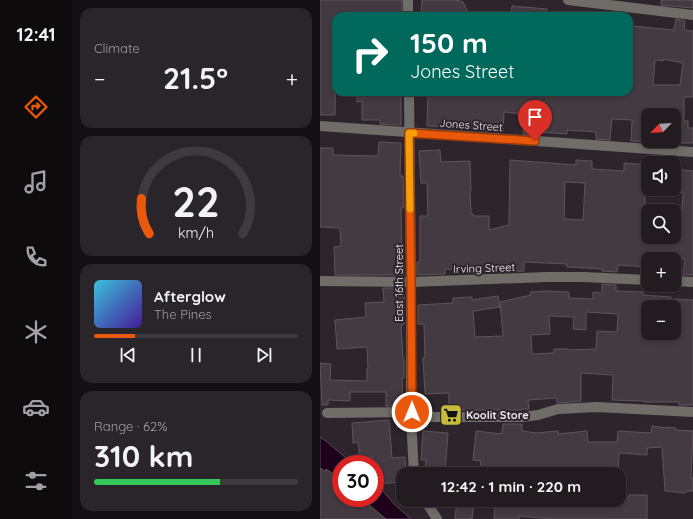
<!DOCTYPE html>
<meta charset="utf-8">
<style>
:root{--surface:#221c21;--page:#2a252a;--text:#f1f3f6;--muted:#a2a1a5;--line:#3f3a3f;--accent:#ea580c}
body{margin:0;font-family:Quicksand,sans-serif;background:var(--page);color:var(--text);height:100vh;display:flex;flex-direction:column;font-size:15px;white-space:nowrap}
*{box-sizing:border-box;margin:0}
p{font-size:13px;color:var(--muted)}
.icon{flex:none;width:22px;height:22px;fill:none;stroke:currentColor;stroke-width:2;stroke-linecap:round;stroke-linejoin:round}
.map{position:relative;flex:1;overflow:hidden}
.sheet{display:flex;flex-direction:column;gap:8px;padding:8px;background:#130f12;width:248px}
.sheet>*{flex:none}
.banner{position:absolute;left:12px;top:12px;width:301px;height:84px;border-radius:12px;box-shadow:0 2px 6px #0003,0 0 0 1px var(--line);background:#00695c;color:#fff;overflow:hidden}
.needle{width:26px;rotate:245deg}
.tools{position:absolute;left:321px;top:108px;display:grid;gap:8px}
.tools a{display:grid;place-items:center;width:40px;height:40px;border-radius:8px;background:var(--surface);box-shadow:0 2px 6px #0003,0 0 0 1px var(--line);font-size:20px}
.speed{position:absolute;left:12px;top:455px;display:flex;gap:8px;font-size:20px;font-weight:700;text-align:center}
.speed>*{display:grid;place-content:center;width:52px;height:52px;border-radius:50%;background:var(--surface);box-shadow:0 2px 6px #0003,0 0 0 1px var(--line);line-height:1}
.speed .limit{border:6px solid #d22;background:#fff;color:#111}
.pin{position:absolute;display:grid;place-items:center;width:34px;height:34px;color:#fff;margin:-41px -17px;border-radius:50% 50% 50% 0;rotate:-45deg;box-shadow:0 0 4px #0007}
.pin .icon{rotate:45deg}
.me{position:absolute;width:44px;margin:-22px;rotate:0deg;stroke-linejoin:round;filter:drop-shadow(0 0 3px #0008)}
.turn{display:flex;align-items:center;gap:14px;height:84px;padding:0 12px;font-size:18px}
.turn .icon{width:52px;height:52px;stroke-width:2.5}
.turn b{display:block;font-size:28px;line-height:34px}
.big{font-size:30px;font-weight:700;line-height:1.1}
.sheet .card{flex:1;display:flex;flex-direction:column;justify-content:center;gap:6px;min-width:0;padding:0 14px;border-radius:12px;background:var(--page)}
.sheet .dial{align-items:center;gap:0}
.dial svg{height:104px;overflow:visible;fill:none;stroke:var(--line);stroke-width:7;stroke-linecap:round;text-anchor:middle}
.dial text{fill:var(--text);stroke:none}
.song{display:flex;align-items:center;gap:12px}
.cover{width:48px;height:48px;border-radius:6px;background:linear-gradient(135deg,hsl(190 70% 55%),hsl(260 70% 35%))}
.played{height:4px;border-radius:2px;background:linear-gradient(90deg,var(--accent) 20%,var(--line) 20%)}
.keys{display:flex;justify-content:space-around;direction:ltr}
.heat{display:flex;justify-content:space-between;align-items:center;font-size:22px;direction:ltr}
.charge{height:6px;border-radius:3px;background:linear-gradient(90deg,#34c759 62%,var(--line) 0)}
.trip{position:absolute;left:76px;top:467px;width:230px;height:40px;border-radius:12px;background:var(--surface);box-shadow:0 2px 6px #0003,0 0 0 1px var(--line);font-weight:700;line-height:40px;text-align:center}
main{display:flex;flex:1;min-height:0}
.tabs{display:flex;flex-direction:column;width:72px;justify-content:space-around;align-items:center;background:#0e0b0d;color:var(--muted)}
.tabs .icon{width:28px;height:28px}
.tabs .active{color:var(--accent)}
.tabs b{font-size:18px;color:var(--text)}
.map>svg:first-child{display:block}
.water{fill:#1e001a;stroke:#5e475a}
.building{fill:#443a42;stroke:#5f545c;fill-rule:evenodd}
.lines{fill:none;stroke-linecap:round;stroke-linejoin:round}
.street{stroke:#6e6d68;stroke-width:10}
.route-casing{stroke:#983908;stroke-width:10}
.route{stroke:#ea580c;stroke-width:7}
.slow{stroke:#f59e0b;stroke-width:7}
.labels{text-anchor:middle;stroke-width:4;stroke-linejoin:round;paint-order:stroke}
.street-label{font-size:11px;fill:#f2ecf1;stroke:#2e252c}
.poi-label{font-size:11px;font-weight:bold;fill:#f2ecf1;stroke:#2e252c;text-anchor:start}
</style>
<main>
<nav class="tabs">
<b>12:41</b>
<svg class="icon active" aria-label="directions" viewBox="0 0 24 24"><path d="M12 3l9 9-9 9-9-9zM9 14v-3h6M13 9l2 2-2 2"/></svg>
<svg class="icon" aria-label="music" viewBox="0 0 24 24"><path d="M9 18V5l10-2v13"/><circle cx="6" cy="18" r="3"/><circle cx="16" cy="16" r="3"/></svg>
<svg class="icon" aria-label="phone" viewBox="0 0 24 24"><path d="M5 4h4l2 5-3 2q2 4 5 5l2-3 5 2v4C11 20 4 13 5 4z"/></svg>
<svg class="icon" aria-label="climate" viewBox="0 0 24 24"><path d="M12 3v18M4 7l16 10M4 17L20 7"/></svg>
<svg class="icon" aria-label="car" viewBox="0 0 24 24"><path d="M5 17H2v-5l4-1 3-4h7l3 4 3 1v5h-3M9 17h6M6 11h13"/><circle cx="7" cy="17" r="2"/><circle cx="17" cy="17" r="2"/></svg>
<svg class="icon" aria-label="filters" viewBox="0 0 24 24"><path d="M4 7h16M4 17h16"/><circle cx="9" cy="7" r="2"/><circle cx="15" cy="17" r="2"/></svg>
</nav>
<section class="sheet">
<div class="card"><p>Climate</p>
<div class="heat"><a>−</a><b class="big">21.5°</b><a>+</a></div>
</div>
<div class="card dial"><svg viewBox="0 0 100 80">
<path d="M14 69A42 42 0 1 1 86 69"/>
<path d="M14 69A42 42 0 0 1 8 42" stroke="#ea580c"/>
<text x="50" y="56" font-size="32" font-weight="700">22</text>
<text x="50" y="72" font-size="11">km/h</text>
</svg></div>
<div class="card">
<div class="song"><i class="cover"></i><div><b>Afterglow</b><p>The Pines</p></div></div>
<div class="played"></div>
<div class="keys"><svg class="icon" aria-label="previous" viewBox="0 0 24 24"><path d="M18 5L8 12l10 7zM5 5v14"/></svg><svg class="icon" aria-label="pause" viewBox="0 0 24 24"><path d="M8 5v14M16 5v14"/></svg><svg class="icon" aria-label="next" viewBox="0 0 24 24"><path d="M6 5l10 7-10 7zM19 5v14"/></svg></div>
</div>
<div class="card"><p>Range · 62%</p><b class="big">310 km</b><div class="charge"></div></div>
</section>
<div class="map">
<svg width="373" height="519" viewBox="0 0 373 519">
<rect width="100%" height="100%" fill="#2e252c"/>
<g class="water">
<polygon points="0,437 6,441 33,464 21,464 21,484 0,470"/>
<polygon points="55,482 75,505 91,519 58,519 38,498 55,498"/>
</g>
<g class="building">
<polygon points="0,0 82,0 82,16 13,16 14,39 16,39 15,115 0,115"/>
<polygon points="102,0 136,0 143,2 150,16 101,16"/>
<polygon points="341,0 373,0 373,8 341,5"/>
<polygon points="192,6 227,9 227,16 191,16"/>
<path d="M356 19 365 21 364 30 373 31V97H364V121H368V128H373V143H354V112H336V115H328V142L311 141 312 120 292 119 290 140 276 139V132L247 130V134L218 132V135L203 134 204 114 184 112 183 132 162 131V127L126 126V127L107 126 108 92H309V66L312 26 354 30ZM343 59 363 63 360 85H333L335 60 343 61Z"/>
<polygon points="37,92 81,92 81,125 60,124 60,120 42,120 42,101 37,102"/>
<polygon points="59,142 81,143 80,176 83,176 84,208 81,208 82,262 84,262 84,275 15,275 14,247 21,246 20,228 0,227 0,148 13,148 13,155 58,156"/>
<path d="M120 150 121 162 150 161 151 191H150L151 214H153V216H169V230L189 225 190 160 256 165V160L272 161V169L304 171V163L328 165V194H325V219L328 220V237H354V221L361 222 363 195V193L354 191V169L373 171V275H363L365 259H328V267L298 265 297 272 282 271 283 269 247 267V264L204 262V271L182 272V271L125 269V274L97 275V262H100V216H108L107 183H101L99 151ZM245 182 265 183 263 220 244 219Z"/>
<path d="M282 284 296 285V291L323 292V295L351 297 350 307H328V333H354V299L373 300V405H359V402H324V401L292 400 293 375 261 373V401L237 403V398L208 400 209 409H202V410H129V393L105 394 103 358H105L104 324H98V305L133 303V298L152 297V300L178 296 180 307 153 311 155 337 183 336 180 302 211 295 210 292 225 291 249 292V298L273 299V292L282 293ZM266 312 298 314 297 332 277 331 276 349 248 350V349H234V353L212 354 211 335 230 334 229 316 254 317 253 329 266 330Z"/>
<polygon points="63,288 84,288 84,324 81,325 83,359 84,359 84,378 82,378 83,406 66,406 66,392 30,392 30,401 8,400 8,405 2,405 0,363 11,364 10,380 47,381 47,368 48,368 47,347 17,349 15,320 46,317 45,303 64,302"/>
<polygon points="69,420 72,458 85,457 86,474 83,474 83,482 55,484 55,464 54,464 53,457 40,458 38,442 33,443 32,423"/>
<polygon points="202,424 202,431 216,433 238,431 238,434 267,431 268,442 297,442 298,431 331,433 332,426 346,428 346,427 356,428 355,430 373,431 371,478 373,478 373,491 366,491 366,493 345,491 342,447 327,448 327,455 299,453 298,474 159,474 161,461 153,460 156,431 182,434 183,424"/>
<polygon points="103,431 128,433 125,474 105,474 106,460 101,460"/>
<polygon points="0,468 5,471 6,469 21,479 21,498 41,498 66,519 0,519"/>
<polygon points="309,495 327,495 327,519 234,519 199,516 199,519 174,519 175,500 299,500 299,497 309,498"/>
<polygon points="137,500 154,500 152,519 135,519"/>
</g>
<g class="lines">
<g class="street">
<polyline points="88,0 88,16"/>
<polyline points="248,0 373,15"/>
<polyline points="89,92 91,282 91,417 94,474"/>
<polyline points="0,126 373,152"/>
<polyline points="0,281 91,282 227,277 263,277 328,280"/>
<polyline points="354,281 373,282"/>
<polyline points="7,413 91,412"/>
<polyline points="91,417 202,417 218,415 238,409 277,407 373,412"/>
<polyline points="105,500 117,519"/>
</g>
</g>
<g class="lines">
<g class="route-casing">
<polyline id="route" points="92,412 91,282 89,133 215,141"/>
</g>
<use href="#route" class="route"/>
<polyline class="slow" points="90,209 89,133 94,133"/>
</g>
<defs>
<g id="supermarket-square" transform="scale(1.15)"><rect x="-9" y="-9" width="18" height="18" rx="4" fill="#c7bb3c" stroke="#2e252c"/><path d="M-6-5.5h2.5l.6 2H6L4.5 2H-2.5L-4.4-4H-6ZM-1.5 3.2a1.3 1.3 0 1 0 .1 0ZM3 3.2a1.3 1.3 0 1 0 .1 0Z" fill="#111"/></g>
</defs>
<g fill-rule="evenodd">
<use href="#supermarket-square" x="131" y="415"/>
</g>
<g class="labels">
<g class="street-label">
<text transform="translate(151 125) rotate(4)" y="4">Jones Street</text>
<text transform="translate(164 268) rotate(-2)" y="4">Irving Street</text>
<text transform="translate(79 283) rotate(-90)" y="4">East 16th Street</text>
</g>
<g class="poi-label">
<text x="146" y="419">Koolit Store</text>
</g>
</g>
</svg>
<div class="tools">
<a><svg class="needle" viewBox="-14 -14 28 28"><path d="M0-13l5 13h-10z" fill="#e53935"/><path d="M0 13l5-13h-10z" fill="#a2a1a5"/></svg></a>
<a><svg class="icon" aria-label="sound" viewBox="0 0 24 24"><path d="M4 9h4l5-4v14l-5-4H4zM17 9q2 3 0 6"/></svg></a>
<a><svg class="icon" aria-label="search" viewBox="0 0 24 24"><circle cx="10" cy="10" r="6"/><path d="M15 15l6 6"/></svg></a>
<a>+</a>
<a>−</a>
</div>
<div class="speed"><div class="limit">30</div></div>
<div class="pin" style="left:215px;top:141px;background:#d93025"><svg class="icon" aria-label="arrive" viewBox="0 0 24 24"><path d="M6 21V4h12l-3 4 3 4H6"/></svg></div>
<svg class="me" style="left:92px;top:412px" viewBox="-20 -20 40 40"><circle r="17" fill="#ea580c" stroke="#fff" stroke-width="3"/><path d="M0-11L8 9 0 5-8 9z" fill="#fff"/></svg>
<div class="trip">12:42 · 1 min · 220 m</div>
<div class="banner">
<div class="turn"><svg class="icon" aria-label="right" viewBox="0 0 24 24"><path d="M7 20v-9h11M14 6l5 5-5 5"/></svg><div><b>150 m</b>Jones Street</div></div>
</div>
</div>
</main>
